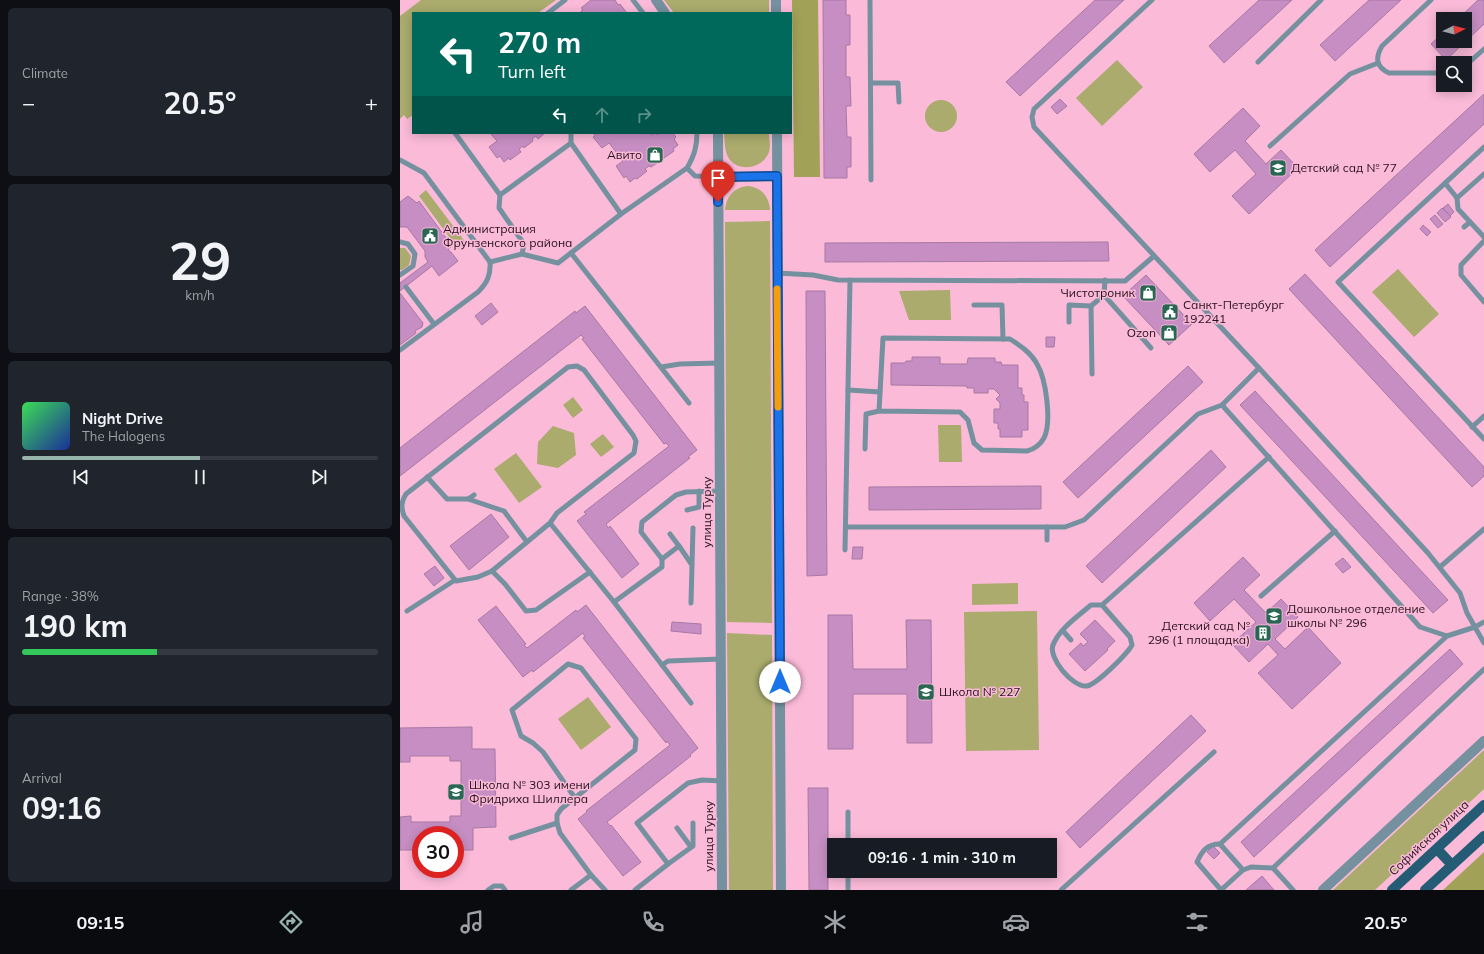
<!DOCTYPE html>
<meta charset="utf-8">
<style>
:root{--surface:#171b24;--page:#20242c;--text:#f1f3f6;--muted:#9ea1a6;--line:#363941;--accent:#97b4ad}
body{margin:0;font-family:Mulish,sans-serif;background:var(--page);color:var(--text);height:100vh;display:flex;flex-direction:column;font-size:15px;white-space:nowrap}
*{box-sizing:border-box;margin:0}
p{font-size:13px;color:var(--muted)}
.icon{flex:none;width:22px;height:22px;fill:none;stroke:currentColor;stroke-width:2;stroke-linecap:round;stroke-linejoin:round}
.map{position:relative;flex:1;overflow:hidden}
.panel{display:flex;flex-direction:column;gap:8px;padding:8px;background:#0d0f14;width:400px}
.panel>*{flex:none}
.guide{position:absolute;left:12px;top:12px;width:380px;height:122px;border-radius:0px;box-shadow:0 2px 10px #0003;background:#00695c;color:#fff;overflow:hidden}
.needle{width:26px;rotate:84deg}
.fabs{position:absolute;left:1036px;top:12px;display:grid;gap:8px}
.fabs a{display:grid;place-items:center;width:36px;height:36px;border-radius:0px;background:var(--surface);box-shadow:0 2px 10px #0003;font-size:20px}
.speed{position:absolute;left:12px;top:826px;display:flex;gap:8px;font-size:20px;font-weight:700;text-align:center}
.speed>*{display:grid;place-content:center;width:52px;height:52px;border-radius:50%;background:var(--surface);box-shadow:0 2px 10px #0003;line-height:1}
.speed .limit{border:6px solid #d22;background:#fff;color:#111}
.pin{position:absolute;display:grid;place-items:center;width:34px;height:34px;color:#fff;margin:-41px -17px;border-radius:50% 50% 50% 0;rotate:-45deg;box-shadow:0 0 4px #0007}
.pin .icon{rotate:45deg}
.me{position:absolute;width:44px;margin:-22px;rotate:0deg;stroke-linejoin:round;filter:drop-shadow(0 0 3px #0008)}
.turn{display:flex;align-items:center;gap:14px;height:84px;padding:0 20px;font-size:18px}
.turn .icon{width:52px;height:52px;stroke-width:2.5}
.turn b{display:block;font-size:28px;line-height:34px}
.lanes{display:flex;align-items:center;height:38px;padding:0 20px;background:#0003;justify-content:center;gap:20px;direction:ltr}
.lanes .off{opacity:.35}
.big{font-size:30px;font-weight:700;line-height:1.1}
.panel .card{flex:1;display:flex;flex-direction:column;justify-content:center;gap:6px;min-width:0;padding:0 14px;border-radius:6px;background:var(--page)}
.panel .dial{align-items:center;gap:0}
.dial b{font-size:52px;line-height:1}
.song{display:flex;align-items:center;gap:12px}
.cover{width:48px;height:48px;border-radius:6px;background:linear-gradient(135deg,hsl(130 70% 55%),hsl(230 70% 35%))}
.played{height:4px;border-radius:2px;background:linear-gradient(90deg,var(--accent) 50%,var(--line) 50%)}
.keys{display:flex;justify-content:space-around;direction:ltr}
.heat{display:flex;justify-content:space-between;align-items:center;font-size:22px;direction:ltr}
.charge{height:6px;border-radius:3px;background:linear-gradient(90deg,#34c759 38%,var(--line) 0)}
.trip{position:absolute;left:427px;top:838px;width:230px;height:40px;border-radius:0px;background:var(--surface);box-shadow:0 2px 10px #0003;font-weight:700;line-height:40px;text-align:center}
.tabs{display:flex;height:64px;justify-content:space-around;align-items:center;background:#090b0e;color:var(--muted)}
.tabs .icon{width:28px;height:28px}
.tabs .selected{color:var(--accent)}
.tabs b{font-size:18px;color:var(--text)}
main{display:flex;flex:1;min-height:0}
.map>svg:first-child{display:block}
.green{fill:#aaab6d}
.forest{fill:#a1a257}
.building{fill:#c68ec2;stroke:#a879a4}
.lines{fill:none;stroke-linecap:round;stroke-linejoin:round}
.service{stroke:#75919f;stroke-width:5}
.minor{stroke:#75919f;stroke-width:10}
.primary{stroke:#235c74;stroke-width:10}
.route-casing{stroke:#114b97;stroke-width:10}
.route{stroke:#1a73e8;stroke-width:7}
.slow{stroke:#f59e0b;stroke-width:7}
.labels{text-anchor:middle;stroke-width:3;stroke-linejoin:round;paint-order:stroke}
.poi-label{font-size:12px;fill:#27101c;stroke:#fabad8;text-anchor:start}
.street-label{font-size:12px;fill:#27101c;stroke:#fabad8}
</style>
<main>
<section class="panel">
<div class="card"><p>Climate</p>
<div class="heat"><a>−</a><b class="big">20.5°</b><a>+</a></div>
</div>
<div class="card dial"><b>29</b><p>km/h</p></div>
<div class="card">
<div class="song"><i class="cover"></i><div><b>Night Drive</b><p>The Halogens</p></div></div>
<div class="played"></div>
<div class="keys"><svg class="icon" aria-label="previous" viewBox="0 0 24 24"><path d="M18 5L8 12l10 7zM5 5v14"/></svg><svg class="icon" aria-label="pause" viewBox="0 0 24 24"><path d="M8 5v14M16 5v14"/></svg><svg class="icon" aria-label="next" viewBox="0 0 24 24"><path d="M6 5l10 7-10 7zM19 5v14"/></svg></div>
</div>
<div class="card"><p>Range · 38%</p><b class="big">190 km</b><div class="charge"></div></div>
<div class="card"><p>Arrival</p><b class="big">09:16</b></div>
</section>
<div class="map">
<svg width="1084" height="890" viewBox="0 0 1084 890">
<rect width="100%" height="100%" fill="#fabad8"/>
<g class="green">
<polygon points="21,0 156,0 138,13 13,13 13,115 7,119 4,115 0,119 0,16"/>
<polygon points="264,0 369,0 369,13 274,13"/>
<polygon points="717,60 743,87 702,126 676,98"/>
<circle cx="541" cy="116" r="16"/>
<path d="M324 133H369C369 139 371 146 369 152 364 167 341 173 330 160 324 152 325 142 324 133Z"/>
<path d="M347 186C361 187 369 196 370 210H325C326 197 333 188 347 186Z"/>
<polygon points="26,190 66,243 58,249 19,196"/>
<polygon points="370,221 372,623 327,622 325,222"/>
<polygon points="0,248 5,248 11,256 9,265 2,270 0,270"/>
<polygon points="998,269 1039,314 1014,337 972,292"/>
<polygon points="550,290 551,320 509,320 499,291"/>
<polygon points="173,397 183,410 173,418 163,405"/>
<polygon points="561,425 562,462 539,462 538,425"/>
<polygon points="153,426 174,433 176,455 158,468 137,464 138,442"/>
<polygon points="203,434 214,447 201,457 190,444"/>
<polygon points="116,453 142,487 119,503 94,469"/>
<polygon points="618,583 618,604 572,605 572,584"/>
<polygon points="637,611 639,750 566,751 564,612"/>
<polygon points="327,633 372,635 373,890 329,890"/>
<polygon points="188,697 211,727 181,750 158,719"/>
<polygon points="1084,750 1084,789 975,890 933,890"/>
</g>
<g class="forest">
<polygon points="392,0 418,0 420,177 394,177"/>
<polygon points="1084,852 1084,890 1043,890"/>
</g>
<g class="building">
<polygon points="191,0 215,0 218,5 220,4 227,13 182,13 181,11 183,10 181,8"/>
<polygon points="423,0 446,0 446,15 450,15 450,45 446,45 446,77 450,77 451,106 446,106 447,137 451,137 451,167 447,167 447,178 424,178"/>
<polygon points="695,0 724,0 620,96 606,82"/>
<polygon points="859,0 892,0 824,63 809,46"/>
<polygon points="969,0 1001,0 935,61 920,45"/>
<polygon points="1078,0 1084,0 1084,24 1046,60 1031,44 1043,33 1043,41 1065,41 1065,19 1058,19"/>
<polygon points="1084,94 1084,124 930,267 915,250"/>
<polygon points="660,99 667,106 657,114 651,107"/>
<polygon points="843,108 860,126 845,141 866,164 881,150 898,168 849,214 832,196 856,174 835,150 810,172 794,154"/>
<polygon points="90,133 145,133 138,139 136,136 132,139 133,141 124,148 123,146 119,149 121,152 110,160 109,158 104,162 100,156 97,158 89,147 97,141"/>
<polygon points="193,133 245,133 246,134 250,133 251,135 256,133 257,135 260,133 273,133 276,137 274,139 278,145 273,149 274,151 264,158 262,156 258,159 260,161 251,167 249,166 245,169 247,171 237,179 235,178 230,182 226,176 224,178 216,166 223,161 209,143 202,148 193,137 195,136"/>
<polygon points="8,196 17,203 19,201 52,246 48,249 50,252 51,252 58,261 39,276 32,266 0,291 0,283 28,262 25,257 25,251 7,227 0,227 0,202"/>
<polygon points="1048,204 1054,212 1050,216 1043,208"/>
<polygon points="1042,208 1051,217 1045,222 1037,213"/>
<polygon points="1035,215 1043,224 1038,228 1030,219"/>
<polygon points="1023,225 1031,232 1027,236 1020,229"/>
<polygon points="708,242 709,261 425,262 425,243"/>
<polygon points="905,274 1084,467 1084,476 1072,487 889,289"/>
<polygon points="746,275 792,324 769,345 723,296"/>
<polygon points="406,291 425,291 427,575 407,576"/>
<polygon points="0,293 23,323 22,327 15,331 16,333 0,345"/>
<polygon points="91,303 98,312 82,325 75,316"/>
<polygon points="185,306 297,450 288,457 290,458 206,524 208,528 210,526 239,564 222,578 177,521 186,514 184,512 269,446 266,443 264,444 182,339 184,338 181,335 0,476 0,448 175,311 176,313"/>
<polygon points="646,337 655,337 654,347 646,347"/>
<polygon points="512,357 540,357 540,364 567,364 568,358 595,358 595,362 601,362 602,365 618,365 618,388 622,388 622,395 624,395 624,402 628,402 628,430 622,430 622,437 600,437 600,429 598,429 598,423 594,423 594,409 600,409 600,403 596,399 600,395 594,389 588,389 588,393 574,393 574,388 567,388 567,386 491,385 491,363 505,363 506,361 512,361"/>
<polygon points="788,366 803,382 678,498 663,482"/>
<polygon points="855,391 1048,600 1033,613 840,405"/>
<polygon points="811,450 826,467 702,583 686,566"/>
<polygon points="641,486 641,509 469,510 469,487"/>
<polygon points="91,514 109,537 69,570 50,546"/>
<polygon points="453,547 463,547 462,559 452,559"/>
<polygon points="843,557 860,575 844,590 866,613 881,599 898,617 875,639 885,649 908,627 941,663 892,709 858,673 878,655 868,644 849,662 832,644 856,622 834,599 810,621 794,603"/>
<polygon points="943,558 951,567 943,573 935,564"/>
<polygon points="35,566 44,578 34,586 24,574"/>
<polygon points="186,605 298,748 290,755 291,756 207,822 210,826 211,825 241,862 223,876 178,819 187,812 186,811 270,745 267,741 266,743 183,638 185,637 183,633 133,672 132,670 123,677 78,620 96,606 126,644 124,645 127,648 176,610 177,612"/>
<polygon points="428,615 452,615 453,669 507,669 506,620 531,620 532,743 507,743 507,694 453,694 453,749 428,749"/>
<polygon points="695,620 715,641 707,649 708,650 685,671 669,654 681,643 683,646 688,642 680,634"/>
<polygon points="272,622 301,624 301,634 271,631"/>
<polygon points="1050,649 1063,664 854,857 841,842"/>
<polygon points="791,715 806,731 680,848 666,832"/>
<polygon points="72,727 72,749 95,749 96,827 73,828 73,850 55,850 55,835 21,835 21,850 0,850 0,817 11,816 11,822 50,822 50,816 61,816 61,761 50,761 50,756 10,756 10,762 0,762 0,728"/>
<polygon points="408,788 428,788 428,890 409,890"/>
<polygon points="813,846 820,853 814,859 807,852"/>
<rect x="471" y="871" width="171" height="6"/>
<polygon points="862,876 874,890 846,890"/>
</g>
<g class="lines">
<g class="service">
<polyline points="233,0 243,13"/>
<polyline points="470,0 471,180"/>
<polyline points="752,0 634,109 632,117 634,127 859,368 1028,553 1060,593 1067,613 1084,643"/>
<path d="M1031 0 982 46C975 58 976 67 989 73H1043"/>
<polyline points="148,13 165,0"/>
<polyline points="858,62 921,0"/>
<polyline points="1065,66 1084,49"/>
<polyline points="471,83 498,83 499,102"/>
<polyline points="55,133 100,195"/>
<polyline points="171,143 171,133"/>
<polyline points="870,146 950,74 978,63"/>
<polyline points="1084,147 938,282 1084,439"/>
<path d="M0 160 24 173 90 262C91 275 87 283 78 292L0 350"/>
<path d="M287 168C294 156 297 147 297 133"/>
<polyline points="1084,174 1057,198 1058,209 1084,237"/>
<polyline points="1045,183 1057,198"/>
<polyline points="221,214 287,168 295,176 318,177"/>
<polyline points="1064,227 1070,222"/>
<polyline points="1084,241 1061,265 1061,275 1084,302"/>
<polyline points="0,242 8,244 15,254 13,266 0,275"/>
<polyline points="171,253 289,403"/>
<polyline points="90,262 122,254 158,263 221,214 171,143 100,195 99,208 124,244 122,254"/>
<polyline points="377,273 413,275 438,280 725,281 754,256"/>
<polyline points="6,287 34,324"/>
<polyline points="704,295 751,348"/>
<polyline points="574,305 602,305 603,339"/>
<polyline points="691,306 704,295 705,280"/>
<polyline points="669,322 669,305 691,306 692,374"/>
<polyline points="261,367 280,364 320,363"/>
<polyline points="448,390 480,392"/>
<polyline points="822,405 1020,627 1047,636 1075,627 1084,622"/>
<polyline points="1072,427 1084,416"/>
<path d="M465 449 466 414 479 411 483 338 610 339C621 346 631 353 637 364 646 379 652 422 644 438 640 445 635 449 627 451L582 450 574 443 568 420 560 412 479 411"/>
<polyline points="27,477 47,499 68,499 74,495"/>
<polyline points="68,499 104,511 127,542"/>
<polyline points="287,510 299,507 299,491"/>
<path d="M150 523 92 571 78 577 56 581 4 516C1 507 1 502 6 494L168 367 177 366 184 370 233 435 236 441 234 453 157 513 150 523 214 602 262 567V559L241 532 242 522 276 495 286 492 320 491"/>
<polyline points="446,527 665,527 684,520 798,414 822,405 859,368"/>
<polyline points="647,540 647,527"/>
<polyline points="279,546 292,565 291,603"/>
<polyline points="445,550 450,280"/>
<polyline points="262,559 279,546 270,534"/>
<polyline points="292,564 293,528"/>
<polyline points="1040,567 1084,529"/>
<polyline points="92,571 105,584 126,611 136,610 190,572"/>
<polyline points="861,596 935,531"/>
<polyline points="214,602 291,703"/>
<path d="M702 605H691C678 616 659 629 653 645 648 658 673 688 687 686 697 684 727 654 732 645L730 637 702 605 869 457"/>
<polyline points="7,611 55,580"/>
<polyline points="663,631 671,640"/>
<polyline points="262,665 268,661 321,659"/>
<polyline points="175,798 143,752 133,743 121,736 112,710 168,664 181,668 236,739 235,750 161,809 157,815 157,823 160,833 191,875 205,890"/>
<polyline points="448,812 448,845"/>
<polyline points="277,828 291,847"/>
<polyline points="111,838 157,823"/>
<path d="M820 844C807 844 802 851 797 862L821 890"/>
<polyline points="268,864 293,846 293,823"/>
<polyline points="873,868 1084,669"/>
<polyline points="843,870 851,867 873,868 893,890"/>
<polyline points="448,871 448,890"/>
<polyline points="88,890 94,886 102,886 105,890"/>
<polyline points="171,890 191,875"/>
<polyline points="235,890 268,864 237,823 288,783 302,780 322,781"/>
<polyline points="661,890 814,752"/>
<polyline points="821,890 843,870 820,844 1047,636"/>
</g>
<g class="minor">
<polyline points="256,0 265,13"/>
<polyline points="376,0 376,13"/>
<polyline points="318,133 322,890"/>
<polyline points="377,133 381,890"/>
<polyline points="318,177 377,176"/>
<polyline points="923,890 1084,741"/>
</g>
<g class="primary">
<polyline points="1037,849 1052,865"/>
<polyline points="992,890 1084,805"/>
<polyline points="1025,890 1084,836"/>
</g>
</g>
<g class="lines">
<g class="route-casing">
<polyline id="route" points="318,202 318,177 377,176 380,682"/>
</g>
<use href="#route" class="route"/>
<polyline class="slow" points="377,289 378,407"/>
</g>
<defs>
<g id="shop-square" transform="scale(0.9)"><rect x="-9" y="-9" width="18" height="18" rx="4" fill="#296753" stroke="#fabad8"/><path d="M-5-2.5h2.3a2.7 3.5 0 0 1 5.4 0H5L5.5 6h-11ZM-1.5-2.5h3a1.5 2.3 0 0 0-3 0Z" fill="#fff"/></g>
<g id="school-square" transform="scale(0.9)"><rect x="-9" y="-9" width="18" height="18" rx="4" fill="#296753" stroke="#fabad8"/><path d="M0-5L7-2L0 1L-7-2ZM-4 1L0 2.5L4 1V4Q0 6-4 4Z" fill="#fff"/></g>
<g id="civic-square" transform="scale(0.9)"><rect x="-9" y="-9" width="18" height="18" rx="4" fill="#296753" stroke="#fabad8"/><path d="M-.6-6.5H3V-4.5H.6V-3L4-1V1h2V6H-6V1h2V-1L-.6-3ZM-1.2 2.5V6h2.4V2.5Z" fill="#fff"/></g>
<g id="building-square" transform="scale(0.9)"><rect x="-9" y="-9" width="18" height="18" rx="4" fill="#296753" stroke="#fabad8"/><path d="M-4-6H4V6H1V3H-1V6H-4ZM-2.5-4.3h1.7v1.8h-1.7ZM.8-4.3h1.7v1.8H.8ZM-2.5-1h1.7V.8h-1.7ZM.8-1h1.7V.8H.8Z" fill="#fff"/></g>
</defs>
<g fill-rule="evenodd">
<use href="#shop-square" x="255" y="155"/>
<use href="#school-square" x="878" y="168"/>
<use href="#civic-square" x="30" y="236"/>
<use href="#shop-square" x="748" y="293"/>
<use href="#civic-square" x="770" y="312"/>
<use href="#shop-square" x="769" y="333"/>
<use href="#school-square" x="874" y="616"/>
<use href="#building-square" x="863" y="633"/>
<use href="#school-square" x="526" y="692"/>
<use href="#school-square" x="56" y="792"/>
</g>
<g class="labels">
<g class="poi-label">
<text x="242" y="159" text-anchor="end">Авито</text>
<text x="891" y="172">Детский сад № 77</text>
<text x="43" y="233">Администрация<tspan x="43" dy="14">Фрунзенского района</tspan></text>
<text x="735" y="297" text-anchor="end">Чистотроник</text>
<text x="783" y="309">Санкт-Петербург<tspan x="783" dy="14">192241</tspan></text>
<text x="756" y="337" text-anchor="end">Ozon</text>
<text x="887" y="613">Дошкольное отделение<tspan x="887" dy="14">школы № 296</tspan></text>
<text x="850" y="630" text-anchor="end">Детский сад №<tspan x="850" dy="14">296 (1 площадка)</tspan></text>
<text x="539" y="696">Школа № 227</text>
<text x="69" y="789">Школа № 303 имени<tspan x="69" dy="14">Фридриха Шиллера</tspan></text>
</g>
<g class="street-label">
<text transform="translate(307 512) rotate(-90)" y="4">улица Турку</text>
<text transform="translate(309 836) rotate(-90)" y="4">улица Турку</text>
<text transform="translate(1029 838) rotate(-43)" y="4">Софийская улица</text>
</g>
</g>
</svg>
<div class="fabs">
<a><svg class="needle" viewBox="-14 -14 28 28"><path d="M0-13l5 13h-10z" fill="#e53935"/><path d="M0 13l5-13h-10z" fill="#9ea1a6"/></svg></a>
<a><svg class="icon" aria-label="search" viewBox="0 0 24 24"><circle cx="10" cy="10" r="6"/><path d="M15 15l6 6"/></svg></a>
</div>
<div class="speed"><div class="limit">30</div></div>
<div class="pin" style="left:318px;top:202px;background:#d93025"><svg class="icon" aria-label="arrive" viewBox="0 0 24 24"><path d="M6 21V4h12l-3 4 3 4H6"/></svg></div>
<svg class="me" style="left:380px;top:682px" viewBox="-20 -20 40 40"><circle r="19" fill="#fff"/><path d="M0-13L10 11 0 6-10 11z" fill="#1a73e8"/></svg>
<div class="trip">09:16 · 1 min · 310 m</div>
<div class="guide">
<div class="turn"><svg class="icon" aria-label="left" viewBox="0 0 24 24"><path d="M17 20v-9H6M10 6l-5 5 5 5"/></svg><div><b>270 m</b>Turn left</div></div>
<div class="lanes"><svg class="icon" aria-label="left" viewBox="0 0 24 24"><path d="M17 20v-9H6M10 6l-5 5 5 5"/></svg><svg class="icon off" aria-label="ahead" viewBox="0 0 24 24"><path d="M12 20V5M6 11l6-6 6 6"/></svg><svg class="icon off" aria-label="right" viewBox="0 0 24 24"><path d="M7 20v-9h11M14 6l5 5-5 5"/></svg></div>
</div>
</div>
</main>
<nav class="tabs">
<b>09:15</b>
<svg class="icon selected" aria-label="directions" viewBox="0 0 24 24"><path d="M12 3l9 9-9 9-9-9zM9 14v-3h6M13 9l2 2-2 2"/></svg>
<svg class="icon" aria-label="music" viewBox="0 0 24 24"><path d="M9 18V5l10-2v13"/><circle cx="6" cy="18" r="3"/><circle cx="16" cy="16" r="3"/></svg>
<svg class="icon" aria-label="phone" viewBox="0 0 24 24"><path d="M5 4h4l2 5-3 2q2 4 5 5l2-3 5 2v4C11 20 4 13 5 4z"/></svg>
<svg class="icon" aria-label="climate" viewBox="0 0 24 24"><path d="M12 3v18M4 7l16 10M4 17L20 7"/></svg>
<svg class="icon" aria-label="car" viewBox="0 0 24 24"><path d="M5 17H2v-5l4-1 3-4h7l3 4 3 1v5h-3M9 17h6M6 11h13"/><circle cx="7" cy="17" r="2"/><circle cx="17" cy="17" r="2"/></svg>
<svg class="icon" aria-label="filters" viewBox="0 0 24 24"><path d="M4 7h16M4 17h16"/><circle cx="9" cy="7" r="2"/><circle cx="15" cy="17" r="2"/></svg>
<b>20.5°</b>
</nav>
